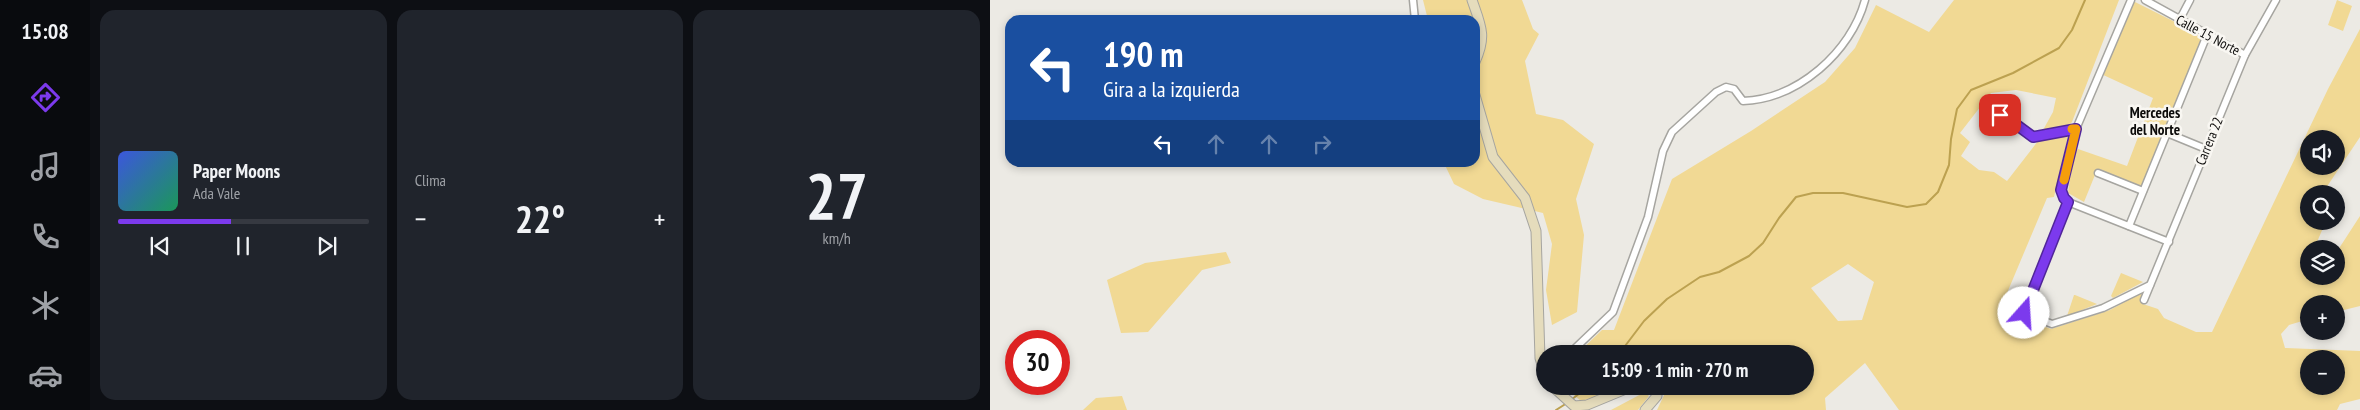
<!DOCTYPE html>
<html lang="es">
<meta charset="utf-8">
<style>
:root{--surface:#171b24;--page:#20242c;--text:#f1f3f6;--muted:#9ea1a6;--line:#363941;--accent:#7c3aed}
body{margin:0;font-family:"PT Sans Narrow",sans-serif;background:var(--page);color:var(--text);height:100vh;display:flex;flex-direction:column;font-size:19px;white-space:nowrap}
*{box-sizing:border-box;margin:0}
p{font-size:16px;color:var(--muted)}
.icon{flex:none;width:28px;height:28px;fill:none;stroke:currentColor;stroke-width:2;stroke-linecap:round;stroke-linejoin:round}
.map{position:relative;flex:1;overflow:hidden}
.details{display:flex;flex-direction:column;gap:10px;padding:10px;background:#0d0f14;width:900px}
.details>*{flex:none}
.banner{position:absolute;left:15px;top:15px;width:475px;height:152px;border-radius:15px;box-shadow:0 2px 8px #0003;background:#1a4fa0;color:#fff;overflow:hidden}
.fabs{position:absolute;left:1310px;top:130px;display:grid;gap:10px}
.fabs a{display:grid;place-items:center;width:45px;height:45px;border-radius:50%;background:var(--surface);box-shadow:0 2px 8px #0003;font-size:25px}
.speed{position:absolute;left:15px;top:330px;display:flex;gap:10px;font-size:25px;font-weight:700;text-align:center}
.speed>*{display:grid;place-content:center;width:65px;height:65px;border-radius:50%;background:var(--surface);box-shadow:0 2px 8px #0003;line-height:1}
.speed .limit{border:8px solid #d22;background:#fff;color:#111}
.pin{position:absolute;display:grid;place-items:center;width:42px;height:42px;color:#fff;margin:-21px;border-radius:10px;box-shadow:0 2px 8px #0006}
.me{position:absolute;width:55px;margin:-28px;rotate:19deg;stroke-linejoin:round;filter:drop-shadow(0 0 4px #0008)}
.turn{display:flex;align-items:center;gap:18px;height:105px;padding:0 15px;font-size:22px}
.turn .icon{width:65px;height:65px;stroke-width:2.5}
.turn b{display:block;font-size:35px;line-height:42px}
.lanes{display:flex;align-items:center;height:48px;padding:0 15px;background:#0003;justify-content:center;gap:25px;direction:ltr}
.lanes .off{opacity:.35}
.big{font-size:38px;font-weight:700;line-height:1.1}
.details .widget{flex:1;display:flex;flex-direction:column;justify-content:center;gap:8px;min-width:0;padding:0 18px;border-radius:15px;background:var(--page)}
.details .dial{align-items:center;gap:0}
.dial b{font-size:65px;line-height:1}
.song{display:flex;align-items:center;gap:15px}
.cover{width:60px;height:60px;border-radius:8px;background:linear-gradient(135deg,hsl(230 70% 55%),hsl(150 70% 35%))}
.played{height:5px;border-radius:2px;background:linear-gradient(90deg,var(--accent) 45%,var(--line) 45%)}
.keys{display:flex;justify-content:space-around;direction:ltr}
.heat{display:flex;justify-content:space-between;align-items:center;font-size:28px;direction:ltr}
.details .tiles{flex:1;display:grid;gap:10px;grid-template-columns:repeat(3,1fr)}
.trip{position:absolute;left:546px;top:345px;width:278px;height:50px;border-radius:25px;background:var(--surface);box-shadow:0 2px 8px #0003;font-weight:700;line-height:50px;text-align:center}
main{display:flex;flex:1;min-height:0}
.tab-bar{display:flex;flex-direction:column;width:90px;justify-content:space-around;align-items:center;background:#090b0e;color:var(--muted)}
.tab-bar .icon{width:35px;height:35px}
.tab-bar .current{color:var(--accent)}
.tab-bar b{font-size:22px;color:var(--text)}
.map>svg:first-child{display:block}
.green{fill:#f1d994;fill-rule:evenodd}
.lines{fill:none;stroke-linecap:round;stroke-linejoin:round}
.stream{stroke:#bca150;stroke-width:2}
.street-casing{stroke:#a6a5a0;stroke-width:9}
.secondary-casing{stroke:#a6a5a0;stroke-width:11}
.street{stroke:#fff;stroke-width:6}
.secondary{stroke:#e5dcbc;stroke-width:9}
.route-casing{stroke:#51269a;stroke-width:12}
.route{stroke:#7c3aed;stroke-width:9}
.slow{stroke:#f59e0b;stroke-width:9}
.labels{text-anchor:middle;stroke-width:5;stroke-linejoin:round;paint-order:stroke}
.street-label{font-size:14px;fill:#0c0b0a;stroke:#f9f7f2}
.neighbourhood-label{font-size:15px;font-weight:bold;fill:#0c0b0a;stroke:#f9f7f2}
</style>
<main>
<nav class="tab-bar">
<b>15:08</b>
<svg class="icon current" aria-label="directions" viewBox="0 0 24 24"><path d="M12 3l9 9-9 9-9-9zM9 14v-3h6M13 9l2 2-2 2"/></svg>
<svg class="icon" aria-label="music" viewBox="0 0 24 24"><path d="M9 18V5l10-2v13"/><circle cx="6" cy="18" r="3"/><circle cx="16" cy="16" r="3"/></svg>
<svg class="icon" aria-label="phone" viewBox="0 0 24 24"><path d="M5 4h4l2 5-3 2q2 4 5 5l2-3 5 2v4C11 20 4 13 5 4z"/></svg>
<svg class="icon" aria-label="climate" viewBox="0 0 24 24"><path d="M12 3v18M4 7l16 10M4 17L20 7"/></svg>
<svg class="icon" aria-label="car" viewBox="0 0 24 24"><path d="M5 17H2v-5l4-1 3-4h7l3 4 3 1v5h-3M9 17h6M6 11h13"/><circle cx="7" cy="17" r="2"/><circle cx="17" cy="17" r="2"/></svg>
</nav>
<section class="details">
<div class="tiles">
<div class="widget">
<div class="song"><i class="cover"></i><div><b>Paper Moons</b><p>Ada Vale</p></div></div>
<div class="played"></div>
<div class="keys"><svg class="icon" aria-label="previous" viewBox="0 0 24 24"><path d="M18 5L8 12l10 7zM5 5v14"/></svg><svg class="icon" aria-label="pause" viewBox="0 0 24 24"><path d="M8 5v14M16 5v14"/></svg><svg class="icon" aria-label="next" viewBox="0 0 24 24"><path d="M6 5l10 7-10 7zM19 5v14"/></svg></div>
</div>
<div class="widget"><p>Clima</p>
<div class="heat"><a>−</a><b class="big">22°</b><a>+</a></div>
</div>
<div class="widget dial"><b>27</b><p>km/h</p></div>
</div>
</section>
<div class="map">
<svg width="1370" height="410" viewBox="0 0 1370 410">
<rect width="100%" height="100%" fill="#eceae4"/>
<g class="green">
<polygon points="433,0 532,0 543,29 549,34 535,61 546,114 573,120 604,144 586,199 594,235 587,312 562,325 556,290 562,244 553,213 493,199 464,184 454,163 485,162 485,20 438,20"/>
<path d="M964 0H1129L1082 122 1079 125 1054 132 1053 130 1063 112 1066 98 1026 90 1001 93 970 133 980 142 971 156 989 170 1004 172 1017 181 1048 141 1078 136 1064 197 1057 198 1012 305 1027 316 1061 329 1120 310 1153 292 1150 299 1153 304 1168 309 1174 318 1206 332H1222L1338 89 1370 29V137L1332 194H1319V221H1336L1324 249H1319V276H1346V253L1370 216V306L1346 312V304H1319V319L1299 325 1291 334 1295 348 1370 351V399L1350 404 1347 410H909L875 363 835 398 836 410H667L676 391 674 386H815V354H587L612 330H624L682 179 761 131 835 82 865 48 886 5 939 32ZM1319 139H1346V166H1319ZM858 264 884 282 872 320 848 321 821 288ZM1319 359H1346V386H1319Z"/>
<polygon points="1347,0 1362,6 1353,31 1338,25"/>
<polygon points="1136,2 1145,2 1209,34 1211,41 1152,186 1107,170 1094,202 1078,193 1083,154 1088,149 1137,166 1163,98 1109,73"/>
<polygon points="236,252 241,263 212,270 158,332 131,333 117,280 155,263"/>
<polygon points="1131,273 1153,282 1123,298 1121,296"/>
<polygon points="1084,295 1085,295 1107,304 1077,316"/>
<polygon points="573,386 617,386 619,393 591,401"/>
<polygon points="655,392 659,396 648,410 621,410"/>
<polygon points="132,396 137,410 93,410 106,398"/>
</g>
<g class="lines">
<g class="stream">
<polyline points="629,354 654,321 677,299 710,277 729,272 759,256 773,243 789,218 806,197 823,193 853,193 917,207 936,204 948,192 959,165 961,139 967,109 981,90 1023,73 1069,48 1082,30 1095,0"/>
<polyline points="581,400 599,386"/>
<polyline points="566,410 577,403"/>
</g>
<g class="street-casing">
<g id="street">
<polyline points="423,0 425,20"/>
<polyline points="1141,0 1086,129 1071,190 1073,198 1078,202 1179,242"/>
<polyline points="1155,0 1255,55"/>
<polyline points="1190,19 1200,0"/>
<polyline points="1010,115 1016,117 1043,137 1086,129"/>
<polyline points="1177,133 1216,149"/>
<polyline points="1108,173 1153,191"/>
<polyline points="1078,202 1034,313 1062,324 1113,308 1160,285"/>
<polyline points="1139,226 1217,35"/>
<polyline points="1154,300 1255,55 1286,0"/>
<path d="M579 354 623 312 658 217 673 151 682 132 726 92 736 87 744 89 753 101C808 99 861 52 875 0"/>
</g>
</g>
<g class="secondary-casing">
<g id="secondary">
<path d="M482 0C491 26 497 36 485 62"/>
<polyline points="485,95 503,157 535,198 546,231 550,358 555,374"/>
<polyline points="562,386 584,406 597,405 643,386"/>
<polyline points="655,410 667,396 667,386"/>
</g>
</g>
<use href="#street" class="street"/>
<use href="#secondary" class="secondary"/>
</g>
<g class="lines">
<g class="route-casing">
<polyline id="route" points="1010,115 1016,117 1043,137 1086,129 1071,190 1074,198 1078,202 1034,313"/>
</g>
<use href="#route" class="route"/>
<polyline class="slow" points="1074,180 1086,129 1082,129"/>
</g>
<g class="labels">
<g class="street-label">
<text transform="translate(1218 35) rotate(28)" y="5">Calle 15 Norte</text>
<text transform="translate(1219 141) rotate(-68)" y="5">Carrera 22</text>
</g>
<g class="neighbourhood-label">
<text x="1165" y="118">Mercedes<tspan x="1165" dy="17">del Norte</tspan></text>
</g>
</g>
</svg>
<div class="fabs">
<a><svg class="icon" aria-label="sound" viewBox="0 0 24 24"><path d="M4 9h4l5-4v14l-5-4H4zM17 9q2 3 0 6"/></svg></a>
<a><svg class="icon" aria-label="search" viewBox="0 0 24 24"><circle cx="10" cy="10" r="6"/><path d="M15 15l6 6"/></svg></a>
<a><svg class="icon" aria-label="layers" viewBox="0 0 24 24"><path d="M12 4l9 5-9 5-9-5zM3 14l9 5 9-5"/></svg></a>
<a>+</a>
<a>−</a>
</div>
<div class="speed"><div class="limit">30</div></div>
<div class="pin" style="left:1010px;top:115px;background:#d93025"><svg class="icon" aria-label="arrive" viewBox="0 0 24 24"><path d="M6 21V4h12l-3 4 3 4H6"/></svg></div>
<svg class="me" style="left:1034px;top:313px" viewBox="-20 -20 40 40"><circle r="19" fill="#fff"/><path d="M0-13L10 11 0 6-10 11z" fill="#7c3aed"/></svg>
<div class="trip">15:09 · 1 min · 270 m</div>
<div class="banner">
<div class="turn"><svg class="icon" aria-label="left" viewBox="0 0 24 24"><path d="M17 20v-9H6M10 6l-5 5 5 5"/></svg><div><b>190 m</b>Gira a la izquierda</div></div>
<div class="lanes"><svg class="icon" aria-label="left" viewBox="0 0 24 24"><path d="M17 20v-9H6M10 6l-5 5 5 5"/></svg><svg class="icon off" aria-label="ahead" viewBox="0 0 24 24"><path d="M12 20V5M6 11l6-6 6 6"/></svg><svg class="icon off" aria-label="ahead" viewBox="0 0 24 24"><path d="M12 20V5M6 11l6-6 6 6"/></svg><svg class="icon off" aria-label="right" viewBox="0 0 24 24"><path d="M7 20v-9h11M14 6l5 5-5 5"/></svg></div>
</div>
</div>
</main>
